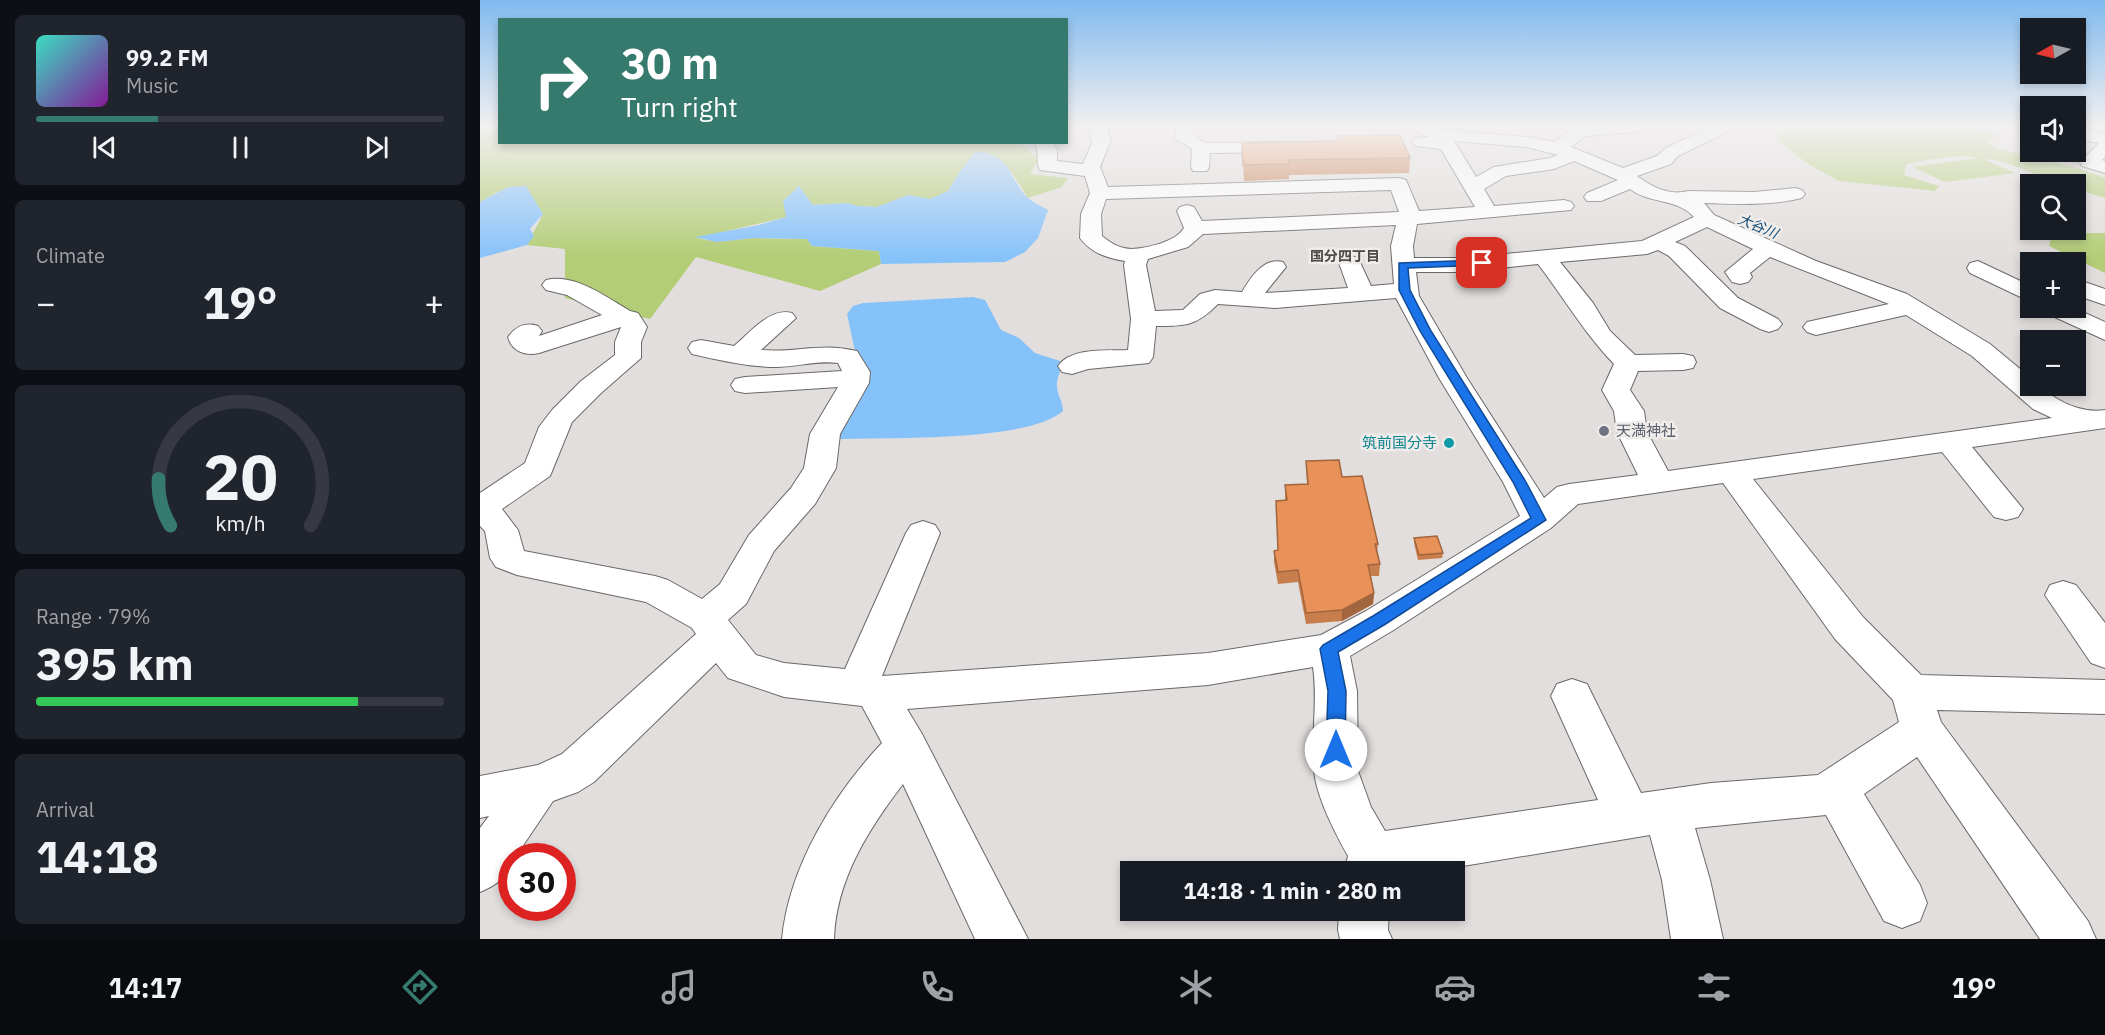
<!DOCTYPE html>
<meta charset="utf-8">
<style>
:root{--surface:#171b24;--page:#20242c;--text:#f1f3f6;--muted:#9ea1a6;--line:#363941;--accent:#367a6d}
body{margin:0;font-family:"IBM Plex Sans","Noto Sans JP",sans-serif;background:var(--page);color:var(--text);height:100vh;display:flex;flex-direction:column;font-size:22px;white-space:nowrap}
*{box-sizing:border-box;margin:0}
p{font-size:20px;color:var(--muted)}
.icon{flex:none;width:33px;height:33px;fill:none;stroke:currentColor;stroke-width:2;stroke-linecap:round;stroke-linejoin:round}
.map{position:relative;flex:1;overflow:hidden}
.panel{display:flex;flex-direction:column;gap:15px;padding:15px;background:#0d0f14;width:480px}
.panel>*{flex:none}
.banner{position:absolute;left:18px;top:18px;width:570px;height:126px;border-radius:0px;box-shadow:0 3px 9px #0003;background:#367a6d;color:#fff;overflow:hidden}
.needle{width:39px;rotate:262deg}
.fabs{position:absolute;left:1540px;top:18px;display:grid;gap:12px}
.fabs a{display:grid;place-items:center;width:66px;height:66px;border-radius:0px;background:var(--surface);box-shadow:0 3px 9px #0003;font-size:30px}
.speed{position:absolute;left:18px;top:843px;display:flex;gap:12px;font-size:30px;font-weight:700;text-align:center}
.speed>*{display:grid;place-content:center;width:78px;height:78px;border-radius:50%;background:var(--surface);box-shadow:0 3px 9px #0003;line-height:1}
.speed .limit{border:9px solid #d22;background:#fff;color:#111}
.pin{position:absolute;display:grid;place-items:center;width:51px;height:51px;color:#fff;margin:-26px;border-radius:12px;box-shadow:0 3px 9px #0006}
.me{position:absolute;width:66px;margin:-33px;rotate:0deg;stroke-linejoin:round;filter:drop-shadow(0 0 4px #0008)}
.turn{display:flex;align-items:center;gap:21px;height:126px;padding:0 24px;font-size:27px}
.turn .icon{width:78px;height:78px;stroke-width:2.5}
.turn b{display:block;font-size:42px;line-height:51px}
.big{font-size:45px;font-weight:700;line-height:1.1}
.panel .card{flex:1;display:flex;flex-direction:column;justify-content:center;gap:9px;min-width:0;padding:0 21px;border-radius:9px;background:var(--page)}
.panel .dial{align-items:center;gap:0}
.dial svg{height:156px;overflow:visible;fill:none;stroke:var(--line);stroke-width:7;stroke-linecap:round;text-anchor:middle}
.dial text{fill:var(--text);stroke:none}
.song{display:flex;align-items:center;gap:18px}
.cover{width:72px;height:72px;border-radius:9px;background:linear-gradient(135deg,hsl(170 70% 55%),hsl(290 70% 35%))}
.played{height:6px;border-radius:3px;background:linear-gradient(90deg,var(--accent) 30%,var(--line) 30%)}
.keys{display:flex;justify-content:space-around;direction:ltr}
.heat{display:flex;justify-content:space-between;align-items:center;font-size:33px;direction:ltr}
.charge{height:9px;border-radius:4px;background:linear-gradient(90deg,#34c759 79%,var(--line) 0)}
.trip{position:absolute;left:640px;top:861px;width:345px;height:60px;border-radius:0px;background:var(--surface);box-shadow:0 3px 9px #0003;font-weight:700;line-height:60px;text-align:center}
.menu{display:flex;height:96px;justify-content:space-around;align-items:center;background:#090b0e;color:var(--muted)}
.menu .icon{width:42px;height:42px}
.menu .selected{color:var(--accent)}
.menu b{font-size:27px;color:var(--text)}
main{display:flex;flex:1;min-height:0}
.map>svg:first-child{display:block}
.green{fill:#b3cd76}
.water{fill:#86c2fa}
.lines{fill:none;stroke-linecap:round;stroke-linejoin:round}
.minor-casing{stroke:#6b6967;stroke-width:2}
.minor{fill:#fff;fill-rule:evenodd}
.wall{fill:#c87d4d}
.shaded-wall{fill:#a2663e}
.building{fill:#e89159;stroke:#a2663e;stroke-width:1.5}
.route{fill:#1a73e8;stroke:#114b97;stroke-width:1.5}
.worship-dot{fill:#6b7280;stroke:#efecea;stroke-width:2}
.culture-dot{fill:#0f9aa8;stroke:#efecea;stroke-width:2}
.labels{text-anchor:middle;stroke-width:5;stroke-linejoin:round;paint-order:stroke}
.far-water-label{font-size:14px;font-style:italic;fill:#164d7b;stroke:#efecea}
.far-neighbourhood-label{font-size:14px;font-weight:bold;fill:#4d4a48;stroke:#efecea}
.worship-label{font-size:15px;fill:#5b616d;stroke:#efecea;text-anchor:start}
.culture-label{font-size:15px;fill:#0d838f;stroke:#efecea;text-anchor:end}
</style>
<main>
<section class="panel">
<div class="card">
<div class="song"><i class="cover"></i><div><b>99.2 FM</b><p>Music</p></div></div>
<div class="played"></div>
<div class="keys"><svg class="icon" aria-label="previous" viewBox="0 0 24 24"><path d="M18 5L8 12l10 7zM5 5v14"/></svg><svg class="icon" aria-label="pause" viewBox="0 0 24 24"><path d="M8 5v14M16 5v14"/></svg><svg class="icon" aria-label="next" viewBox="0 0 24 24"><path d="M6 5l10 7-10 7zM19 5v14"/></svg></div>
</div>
<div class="card"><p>Climate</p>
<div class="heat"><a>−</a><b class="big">19°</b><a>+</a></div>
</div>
<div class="card dial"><svg viewBox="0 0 100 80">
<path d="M14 69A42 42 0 1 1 86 69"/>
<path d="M14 69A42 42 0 0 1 8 45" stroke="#367a6d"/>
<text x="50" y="56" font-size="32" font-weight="700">20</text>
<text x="50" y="72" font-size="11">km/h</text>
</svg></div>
<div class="card"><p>Range · 79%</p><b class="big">395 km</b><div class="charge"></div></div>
<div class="card"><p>Arrival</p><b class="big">14:18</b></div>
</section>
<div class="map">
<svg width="1625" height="939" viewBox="0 0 1625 939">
<rect width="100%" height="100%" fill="#e2dedd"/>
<g class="green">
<polygon points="0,127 19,127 20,142 534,143 545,147 559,159 550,174 588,178 582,187 548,198 530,170 481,170 468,191 450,199 428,195 397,207 377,206 367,203 333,205 319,186 306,217 217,238 237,242 274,238 328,239 332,246 399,251 401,264 340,291 216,257 170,319 85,298 85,249 47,245 63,214 17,192 0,202"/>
<path d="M1322 127H1457L1502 130 1521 136 1507 141 1516 148 1597 168 1625 178V198L1596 189V184C1563 184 1536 160 1503 159L1535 173 1465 182 1433 167 1498 158C1476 153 1449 160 1426 164L1424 175 1459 186 1455 191 1359 181 1330 165 1297 141 1300 130Z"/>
<polygon points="1572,233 1625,233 1625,273 1569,246"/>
</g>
<g class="water">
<path d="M496 151C533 156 526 174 547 197 552 202 561 206 568 210L558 238 545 252 525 262 401 264 399 251 332 246 327 239 274 238 237 242 215 237 279 225 306 217 303 201 319 186 333 205 367 203 377 206 397 207 428 195 450 199 468 191 481 170Z"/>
<polygon points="46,186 63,214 50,229 54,236 47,245 0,258 0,202 28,187"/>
<path d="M493 297 505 300 521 330 539 338 555 353 580 361C583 371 576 377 577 386 577 395 583 401 583 411 548 442 409 437 359 439L375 351 367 314 373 306 383 303Z"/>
</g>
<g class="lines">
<g class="minor-casing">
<g id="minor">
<path d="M611 127H629L628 134 631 140 620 167 628 187 919 178 926 180 939 211 995 207 961 149 935 146 932 142 935 138 950 137 933 131 931 127H954L962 130 1047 137 1075 142 1091 129 1099 127H1162L1160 131 1154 132 1105 136 1091 147 1143 168 1177 156 1186 148 1230 127H1251L1249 131 1198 156 1191 164 1157 176C1172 187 1189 196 1208 191L1274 192 1315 188 1322 190 1325 194 1322 198C1290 206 1256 204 1224 203L1234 215 1254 224 1336 261 1427 294 1510 344 1551 378V386C1561 386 1563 390 1571 395 1587 406 1607 413 1625 410V428L1492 447 1543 509 1538 517 1526 520 1514 517 1462 452 1273 479 1383 617 1441 675 1625 680V714L1457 710 1461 722 1608 921 1616 939H1560L1437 757 1384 794 1440 885 1447 903 1440 921 1422 928 1404 921 1346 815 1215 828 1230 880 1243 939H1191L1182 880 1170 835 947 872H864L868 856C855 833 836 796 834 770 831 735 838 702 833 667L728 685 427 709 442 734 548 939H495L423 784C388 830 356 880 354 939H302C309 867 353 795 402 743L382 706 304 697 248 678 236 663 114 782 98 792 73 801 36 856H32C32 875 15 886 0 892V828L9 816 0 818V776L58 765 82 754 216 634 212 628 166 602 37 575 16 567 10 558 5 531 0 526V493L45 463 59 427 72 410 101 381 135 355V342L141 327 59 353C46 356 32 352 28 337 36 326 45 322 58 326L62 331 59 336 122 315 87 295 66 290 62 285 66 280C95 273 126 297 150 311L158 313 167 327 161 342V358L121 393 92 422 70 476 22 509 38 530 44 551 175 576 188 580 222 599 240 584 269 535 311 488 324 468 330 434 358 387 265 393 255 391 251 385 255 379 265 377 362 371 358 363C337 360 317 367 296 367 269 367 238 360 212 354L208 348 212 342 221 340 254 346C270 333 290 307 312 313L316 318 281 350C317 353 340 342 377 351L390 372 389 383 360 434 356 468 335 504 294 551 266 604 248 620 276 655 304 663 365 669 426 533 431 525 443 521 455 525 460 533 402 676 728 653 841 635 886 611 1040 516 1023 482 959 378 916 298 795 308 738 304C716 326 706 326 676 326L673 357 669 363 608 369 592 374 582 372 578 366C591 347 627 351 648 350L651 319 644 265 645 261C627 258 611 253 600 238L601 214 610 193 605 176 560 170C555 162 561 153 554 142H572L577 150V161L603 164 613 141 610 137ZM974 141 1047 147 1078 155 1070 158 1014 167 996 177ZM1094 161 1138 180 1107 193 1104 197 1107 201H1121L1150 189C1169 204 1197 198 1214 217L1162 241 983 258H934L933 246 937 224 1091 210 1094 206 1091 202 1084 200 1014 206 1004 189 1026 176 1074 169ZM911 190 919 212 722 221 714 207 707 205 700 207 697 211 704 228C696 242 667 248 652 249 641 249 630 243 622 236L621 214 626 199ZM916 225 911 246 914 284 891 286 878 258 870 256 862 258 859 263 868 288 785 293 806 267 803 262C784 257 771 277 762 292L735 290 720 294 703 310 675 311 666 265 668 259 708 247 723 234ZM1227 227 1273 249 1245 272 1252 282 1260 284 1268 282 1272 277 1270 273 1290 257 1409 304 1327 322 1323 327 1327 332 1336 335 1426 315 1492 356 1553 409 1572 418 1188 471 1167 432 1164 411 1150 390 1158 371 1203 370 1213 368 1216 362 1213 356 1203 354 1155 355 1130 331 1113 303 1080 262 1167 254 1178 250 1189 256 1240 308 1280 329 1289 332 1298 329 1302 324 1298 319 1258 298 1205 246 1195 242ZM1058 264C1084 298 1105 334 1134 364L1122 390 1134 411 1137 432 1158 475 1089 484 1077 487 1064 498 987 378 939 296 936 272H983ZM1243 483 1355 639 1413 700 1419 722 1338 775 1231 783 1161 793 1107 684 1092 679 1077 684 1071 696 1118 800 905 831 891 807 878 771 877 691 870 656 912 631 1071 528 1098 504Z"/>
<polygon points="697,127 713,127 713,135 725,143 804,142 810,143 813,147 810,151 804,152 730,153 729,167 727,171 713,171 711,167 712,149 695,138"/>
<polygon points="1596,129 1625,134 1625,157 1622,160 1625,161 1625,173 1602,166 1600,162 1619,143 1596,139"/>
<polygon points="1498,261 1551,286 1551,302 1490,273 1487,268 1490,263"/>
<polygon points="1596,279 1625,289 1625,305 1596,295"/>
<polygon points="1563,308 1594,308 1625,322 1625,340 1566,313"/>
<polygon points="1583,581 1596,585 1625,623 1625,668 1611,663 1565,595 1570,585"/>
<polygon points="859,910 909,910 908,930 912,939 860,939 858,930"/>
</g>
</g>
<use href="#minor" class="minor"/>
</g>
<g class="wall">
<polygon points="857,136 930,158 929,173 809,175 809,179 764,181 762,143 857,141"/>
<polygon points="826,461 862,477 898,544 897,552 900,564 899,576 891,576 894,593 893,604 862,621 826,624 818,582 798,584 794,562 794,551 798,550 805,501 805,485 827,484"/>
<polygon points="934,538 963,553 962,558 938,560 934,543"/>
</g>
<polygon class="shaded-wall" points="894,593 893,604 862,621 862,610"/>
<g class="building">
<polygon points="920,135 930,158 809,160 809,164 763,165 762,143 858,141 857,136"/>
<polygon points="859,460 862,477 882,476 898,544 895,544 900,564 888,565 894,593 862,610 826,613 818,570 798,572 794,551 798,550 796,501 807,500 805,485 828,484 826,461"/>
<polygon points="957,536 963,553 939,555 934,538"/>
</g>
<linearGradient id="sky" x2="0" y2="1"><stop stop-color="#81baef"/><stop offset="0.49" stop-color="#f2f0f0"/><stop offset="1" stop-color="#f2f0f0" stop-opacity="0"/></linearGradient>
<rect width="1625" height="258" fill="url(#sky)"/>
<polygon class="route" points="1002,260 1005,261 1005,265 928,268 930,290 951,331 1046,482 1066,520 904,625 858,652 866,691 865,750 862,755 856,758 849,755 846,750 848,691 840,649 843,645 893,616 1051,518 1033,482 940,331 919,290 919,263"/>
<circle class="worship-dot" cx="1124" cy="431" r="6"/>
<circle class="culture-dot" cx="969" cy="443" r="6"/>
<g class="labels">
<g class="far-water-label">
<text transform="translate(1278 226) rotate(23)" y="5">大谷川</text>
</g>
<g class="far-neighbourhood-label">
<text x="865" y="261">国分四丁目</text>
</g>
<g class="worship-label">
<text x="1136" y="436">天満神社</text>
</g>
<g class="culture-label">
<text x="957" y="448">筑前国分寺</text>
</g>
</g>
</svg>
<div class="fabs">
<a><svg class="needle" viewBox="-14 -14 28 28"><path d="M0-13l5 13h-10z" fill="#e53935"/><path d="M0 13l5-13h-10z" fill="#9ea1a6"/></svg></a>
<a><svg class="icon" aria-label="sound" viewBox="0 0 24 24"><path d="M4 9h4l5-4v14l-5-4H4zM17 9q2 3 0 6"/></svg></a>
<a><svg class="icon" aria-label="search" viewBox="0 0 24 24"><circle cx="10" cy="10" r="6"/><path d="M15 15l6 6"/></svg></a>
<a>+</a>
<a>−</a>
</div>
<div class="speed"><div class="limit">30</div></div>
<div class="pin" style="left:1002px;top:263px;background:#d93025"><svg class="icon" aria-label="arrive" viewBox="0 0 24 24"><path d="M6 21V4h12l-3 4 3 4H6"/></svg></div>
<svg class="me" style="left:856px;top:750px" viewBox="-20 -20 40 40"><circle r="19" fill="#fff"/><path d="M0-13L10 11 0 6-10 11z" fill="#1a73e8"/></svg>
<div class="trip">14:18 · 1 min · 280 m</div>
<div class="banner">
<div class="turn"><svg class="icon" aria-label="right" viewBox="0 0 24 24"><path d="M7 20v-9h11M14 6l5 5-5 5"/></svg><div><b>30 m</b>Turn right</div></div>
</div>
</div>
</main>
<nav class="menu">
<b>14:17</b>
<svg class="icon selected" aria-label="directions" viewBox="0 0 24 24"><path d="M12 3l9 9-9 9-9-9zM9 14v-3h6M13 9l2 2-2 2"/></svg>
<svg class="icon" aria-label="music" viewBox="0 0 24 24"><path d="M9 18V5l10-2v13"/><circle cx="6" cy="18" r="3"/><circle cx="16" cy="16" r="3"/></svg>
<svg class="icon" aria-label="phone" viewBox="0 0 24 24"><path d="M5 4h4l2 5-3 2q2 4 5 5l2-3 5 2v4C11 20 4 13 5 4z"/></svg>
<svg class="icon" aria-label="climate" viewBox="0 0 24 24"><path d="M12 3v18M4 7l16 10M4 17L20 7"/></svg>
<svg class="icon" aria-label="car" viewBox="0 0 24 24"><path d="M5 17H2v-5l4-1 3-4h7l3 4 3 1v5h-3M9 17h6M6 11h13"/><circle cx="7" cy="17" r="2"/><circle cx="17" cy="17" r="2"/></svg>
<svg class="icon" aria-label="filters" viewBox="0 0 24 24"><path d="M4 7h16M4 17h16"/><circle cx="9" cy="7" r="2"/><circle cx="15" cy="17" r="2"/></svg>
<b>19°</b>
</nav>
